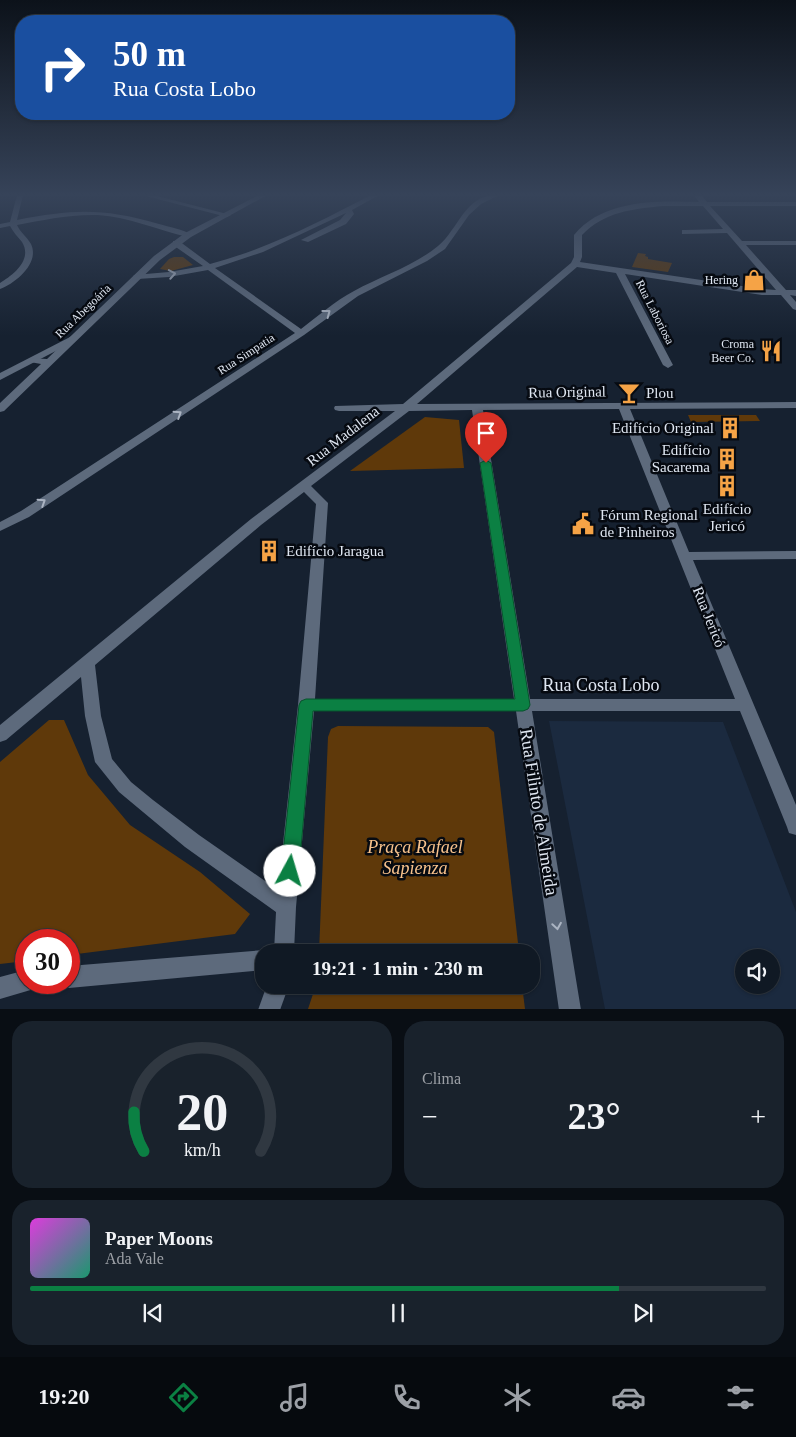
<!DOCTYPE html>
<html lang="pt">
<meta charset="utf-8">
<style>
:root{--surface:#101924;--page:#19222c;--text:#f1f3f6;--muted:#9ca0a6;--line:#303841;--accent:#0b8043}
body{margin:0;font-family:"Times New Roman",serif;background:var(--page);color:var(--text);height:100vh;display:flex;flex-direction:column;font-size:19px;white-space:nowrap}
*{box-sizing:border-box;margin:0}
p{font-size:16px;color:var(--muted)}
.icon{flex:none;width:28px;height:28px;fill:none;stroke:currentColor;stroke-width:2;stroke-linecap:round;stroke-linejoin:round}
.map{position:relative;height:1009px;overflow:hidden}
.sheet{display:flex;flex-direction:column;gap:12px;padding:12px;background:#090e14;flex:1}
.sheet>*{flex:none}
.guide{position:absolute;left:15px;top:15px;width:500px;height:105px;border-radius:20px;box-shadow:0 1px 4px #0004,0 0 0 1px var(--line);background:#1a4fa0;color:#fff;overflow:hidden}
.tools{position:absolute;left:735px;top:949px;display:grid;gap:10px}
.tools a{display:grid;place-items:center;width:45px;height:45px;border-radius:50%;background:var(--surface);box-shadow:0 1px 4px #0004,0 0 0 1px var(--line);font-size:25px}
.speed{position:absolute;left:15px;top:929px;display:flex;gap:10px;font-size:25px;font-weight:700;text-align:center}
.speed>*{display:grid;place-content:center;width:65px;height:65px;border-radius:50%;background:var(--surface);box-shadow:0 1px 4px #0004,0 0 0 1px var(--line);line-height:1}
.speed .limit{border:8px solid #d22;background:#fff;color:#111}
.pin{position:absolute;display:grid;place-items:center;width:42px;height:42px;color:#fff;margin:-51px -21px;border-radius:50% 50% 50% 0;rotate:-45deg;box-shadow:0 0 5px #0007}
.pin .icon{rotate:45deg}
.me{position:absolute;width:55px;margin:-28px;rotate:6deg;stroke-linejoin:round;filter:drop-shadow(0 0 4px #0008)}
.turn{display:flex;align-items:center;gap:18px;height:105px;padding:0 15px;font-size:22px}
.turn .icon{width:65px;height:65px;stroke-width:2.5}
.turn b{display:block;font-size:35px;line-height:42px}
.big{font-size:38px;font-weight:700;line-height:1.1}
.sheet .widget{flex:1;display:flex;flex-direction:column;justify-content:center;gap:8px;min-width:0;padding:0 18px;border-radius:20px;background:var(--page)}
.sheet .dial{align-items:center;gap:0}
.dial svg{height:130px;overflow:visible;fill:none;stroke:var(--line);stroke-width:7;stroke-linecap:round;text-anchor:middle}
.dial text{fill:var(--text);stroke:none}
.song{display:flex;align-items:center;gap:15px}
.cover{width:60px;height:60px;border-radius:8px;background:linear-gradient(135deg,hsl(300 70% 55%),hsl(160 70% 35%))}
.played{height:5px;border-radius:2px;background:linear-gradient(90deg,var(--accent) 80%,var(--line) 80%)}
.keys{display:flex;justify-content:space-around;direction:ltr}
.heat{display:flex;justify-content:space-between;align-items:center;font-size:28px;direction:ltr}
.sheet .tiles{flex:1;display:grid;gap:12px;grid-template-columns:1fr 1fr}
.widget:last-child{grid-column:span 2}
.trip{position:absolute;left:255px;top:944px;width:285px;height:50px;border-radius:20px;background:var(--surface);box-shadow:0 1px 4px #0004,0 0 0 1px var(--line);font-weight:700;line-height:50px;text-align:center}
.menu{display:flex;height:80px;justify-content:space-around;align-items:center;background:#060a0e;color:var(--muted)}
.menu .icon{width:35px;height:35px}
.menu .current{color:var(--accent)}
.menu b{font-size:22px;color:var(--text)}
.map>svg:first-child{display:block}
.built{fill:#1b2a3f;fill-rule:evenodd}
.green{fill:#5f390a}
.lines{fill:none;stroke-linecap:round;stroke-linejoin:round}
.minor{fill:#5d6a7c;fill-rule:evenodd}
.tertiary{fill:#5d6a7c;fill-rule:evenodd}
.oneway{stroke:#abb4c2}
.route{fill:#0b8043;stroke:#07532c}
.labels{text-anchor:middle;stroke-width:5;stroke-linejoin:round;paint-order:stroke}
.far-poi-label{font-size:12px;fill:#dfe6f1;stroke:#060a11;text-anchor:end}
.far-street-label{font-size:12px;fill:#dfe6f1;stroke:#060a11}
.street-label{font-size:15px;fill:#dfe6f1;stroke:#060a11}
.poi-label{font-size:15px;fill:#dfe6f1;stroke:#060a11;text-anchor:start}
.near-street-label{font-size:18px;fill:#dfe6f1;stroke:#060a11}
.near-park-label{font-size:18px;font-style:italic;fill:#f8c28c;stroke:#060a11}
</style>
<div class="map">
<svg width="796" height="1010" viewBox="0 0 796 1010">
<rect width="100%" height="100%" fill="#162130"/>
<path class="built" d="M549 721 723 722 796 912V1009H605ZM744 958H771V985H744Z"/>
<g class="green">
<polygon points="638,253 646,254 645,256 648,257 648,259 672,263 668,272 632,267"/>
<polygon points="174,257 183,257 193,265 171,271 160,269 169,259"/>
<polygon points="688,415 756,415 760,421 691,422"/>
<polygon points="425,417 459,420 464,468 350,471"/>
<polygon points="49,720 64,720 88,775 130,825 200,872 250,914 235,934 69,955 69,940 26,940 26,961 0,964 0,762"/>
<polygon points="338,726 488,727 494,732 519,952 319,952 328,737 331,729"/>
<polygon points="316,985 522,985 525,1009 308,1009"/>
</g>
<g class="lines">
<g class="minor">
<path d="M17 195H23L17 220C74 209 103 208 159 224 169 227 183 229 192 235L188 237C158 230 129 217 98 215 70 214 43 220 17 225 20 232 27 237 31 244 40 263 16 283 0 289V283C13 275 33 260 22 242 18 237 13 232 10 226L0 228V224L10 222Z"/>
<polygon points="142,195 153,195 231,215 227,217"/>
<path d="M371 195H379L352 210 354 214 346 224 308 242 301 240 340 220 346 213 263 252 215 268 301 329C318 316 335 301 354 291 381 276 414 266 438 246 459 229 465 193 499 195L481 204 469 215 445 249 427 261 358 296 304 335 29 517 0 531V522L21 511 295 333 208 270 169 277 137 279 133 277 134 275 169 272 203 266 173 245V241H179L210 264C267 249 319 222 371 195Z"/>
<path d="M694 195H701L707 202H796V206H710L742 241H796V245H746L786 290H796V296L790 295 796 302V310L793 309 781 295H762L625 274 673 365 668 368 663 365 616 273 577 267 417 404 796 402V408L630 409 689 552 796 551V559L693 560 796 805V835L789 833 787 827 740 711H532L581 1010H559L516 711H314L296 907 294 952H274L276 912 185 847 119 792 95 762 85 716 81 677 6 740 0 742V725L251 519 395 411H339L335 410 334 408 335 406 403 404 571 263 574 257V235C604 199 657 201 699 202ZM663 206H703L723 229 685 230H682V234L727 233 776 290 762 289 580 262 582 257V235C604 212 632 209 663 206ZM619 409 735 699H530L483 410ZM472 410 514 699H315L328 503 311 486 409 411ZM304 492 316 504 298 705 278 890 199 835 153 800 131 782 112 759 101 716 95 665 261 525Z"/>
<polygon points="72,336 77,339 75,341 0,380 0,373"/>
<polygon points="264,950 271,952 264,952 264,970 69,988 61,982 69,982 69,966"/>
<polygon points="26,970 26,982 36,982 34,989 0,999 0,977"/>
<polygon points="267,985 289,985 280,1010 258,1010"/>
</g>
<polygon class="tertiary" points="259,195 267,195 191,237 160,260 4,411 0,412 0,403 41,364 30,362 30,358 47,359 154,256 185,233"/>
</g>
<defs><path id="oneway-chevron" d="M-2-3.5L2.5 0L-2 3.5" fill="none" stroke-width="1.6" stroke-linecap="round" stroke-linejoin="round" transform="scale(1.25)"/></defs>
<g class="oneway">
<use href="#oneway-chevron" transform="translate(172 274) rotate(-10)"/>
<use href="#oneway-chevron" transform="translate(327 313) rotate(-37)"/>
<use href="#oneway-chevron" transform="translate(178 414) rotate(-33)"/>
<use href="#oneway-chevron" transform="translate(42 502) rotate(-33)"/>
<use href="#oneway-chevron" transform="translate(557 926) rotate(81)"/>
</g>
<linearGradient id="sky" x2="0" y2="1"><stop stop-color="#0c121a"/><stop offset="0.58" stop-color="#364359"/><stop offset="1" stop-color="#364359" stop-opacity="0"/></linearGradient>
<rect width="796" height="336" fill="url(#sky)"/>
<polygon class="route" points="486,460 491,463 530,705 528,709 523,711 313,711 299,871 296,877 290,879 284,877 281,871 299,705 301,701 306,699 515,699 480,463"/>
<defs>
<g id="shop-bare" transform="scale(1.725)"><path d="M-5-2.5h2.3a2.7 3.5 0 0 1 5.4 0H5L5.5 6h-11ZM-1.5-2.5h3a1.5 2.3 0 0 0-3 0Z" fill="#f5a346" stroke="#060a11" stroke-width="2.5" paint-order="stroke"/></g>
<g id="restaurant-bare" transform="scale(1.725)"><path d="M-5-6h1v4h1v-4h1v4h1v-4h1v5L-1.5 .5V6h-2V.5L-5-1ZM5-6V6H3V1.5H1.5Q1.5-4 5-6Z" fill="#f5a346" stroke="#060a11" stroke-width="2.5" paint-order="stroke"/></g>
<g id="bar-bare" transform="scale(1.725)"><path d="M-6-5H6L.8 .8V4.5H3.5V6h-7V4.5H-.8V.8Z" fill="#f5a346" stroke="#060a11" stroke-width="2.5" paint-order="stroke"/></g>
<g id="building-bare" transform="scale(1.725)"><path d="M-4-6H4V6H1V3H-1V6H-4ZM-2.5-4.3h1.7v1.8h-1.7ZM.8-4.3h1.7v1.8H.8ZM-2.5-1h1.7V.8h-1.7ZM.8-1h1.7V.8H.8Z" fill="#f5a346" stroke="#060a11" stroke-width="2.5" paint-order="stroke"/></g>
<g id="civic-bare" transform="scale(1.725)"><path d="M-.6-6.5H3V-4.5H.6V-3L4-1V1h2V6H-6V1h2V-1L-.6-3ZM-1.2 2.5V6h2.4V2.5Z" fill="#f5a346" stroke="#060a11" stroke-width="2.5" paint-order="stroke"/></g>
</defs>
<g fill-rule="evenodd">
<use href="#shop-bare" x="754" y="280"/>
<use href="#restaurant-bare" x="771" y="351"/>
<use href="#bar-bare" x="629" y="393"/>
<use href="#building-bare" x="730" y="428"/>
<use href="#building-bare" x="727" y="459"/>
<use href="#building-bare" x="727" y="486"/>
<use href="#civic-bare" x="583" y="524"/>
<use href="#building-bare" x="269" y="551"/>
</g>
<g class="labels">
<g class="far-poi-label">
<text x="738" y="284">Hering</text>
<text x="754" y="348">Croma<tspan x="754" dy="14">Beer Co.</tspan></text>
</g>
<g class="far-street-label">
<text transform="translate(83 311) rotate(-44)" y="4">Rua Abegoária</text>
<text transform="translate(655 312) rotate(63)" y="4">Rua Laboriosa</text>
<text transform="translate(246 354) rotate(-33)" y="4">Rua Simpatia</text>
</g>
<g class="street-label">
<text transform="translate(567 392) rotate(-1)" y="5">Rua Original</text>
<text transform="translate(343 436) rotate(-38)" y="5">Rua Madalena</text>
<text transform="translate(709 617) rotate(68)" y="5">Rua Jericó</text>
</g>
<g class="poi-label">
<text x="646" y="398">Plou</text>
<text x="714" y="433" text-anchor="end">Edifício Original</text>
<text x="710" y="455" text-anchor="end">Edifício<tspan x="710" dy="17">Sacarema</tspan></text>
<text x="727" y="514" text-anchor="middle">Edifício<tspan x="727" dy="17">Jericó</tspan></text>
<text x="600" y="520">Fórum Regional<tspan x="600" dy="17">de Pinheiros</tspan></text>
<text x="286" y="556">Edifício Jaragua</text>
</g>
<g class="near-street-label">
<text x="601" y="691">Rua Costa Lobo</text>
<text transform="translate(539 812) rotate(81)" y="6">Rua Filinto de Almeida</text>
</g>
<g class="near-park-label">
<text x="415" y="853">Praça Rafael<tspan x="415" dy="21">Sapienza</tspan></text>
</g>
</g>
</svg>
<div class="tools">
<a><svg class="icon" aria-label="sound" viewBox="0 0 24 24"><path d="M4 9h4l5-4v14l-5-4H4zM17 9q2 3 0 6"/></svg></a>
</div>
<div class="speed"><div class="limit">30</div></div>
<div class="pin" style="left:486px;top:463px;background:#d93025"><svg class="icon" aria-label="arrive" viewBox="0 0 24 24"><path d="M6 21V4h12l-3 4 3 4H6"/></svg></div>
<svg class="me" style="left:290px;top:871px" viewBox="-20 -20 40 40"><circle r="19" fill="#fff"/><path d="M0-13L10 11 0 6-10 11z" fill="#0b8043"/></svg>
<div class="trip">19:21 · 1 min · 230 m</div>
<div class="guide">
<div class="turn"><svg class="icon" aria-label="right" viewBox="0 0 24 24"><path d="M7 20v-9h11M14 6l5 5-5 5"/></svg><div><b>50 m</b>Rua Costa Lobo</div></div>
</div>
</div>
<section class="sheet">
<div class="tiles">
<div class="widget dial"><svg viewBox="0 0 100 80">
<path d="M14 69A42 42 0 1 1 86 69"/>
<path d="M14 69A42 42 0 0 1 8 45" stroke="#0b8043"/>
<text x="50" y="56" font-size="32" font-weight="700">20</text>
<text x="50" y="72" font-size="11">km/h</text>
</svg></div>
<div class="widget"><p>Clima</p>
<div class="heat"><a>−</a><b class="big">23°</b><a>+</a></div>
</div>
<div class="widget">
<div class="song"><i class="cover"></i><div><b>Paper Moons</b><p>Ada Vale</p></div></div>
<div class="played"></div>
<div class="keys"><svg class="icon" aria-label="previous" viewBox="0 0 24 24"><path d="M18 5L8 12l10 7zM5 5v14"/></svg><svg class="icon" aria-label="pause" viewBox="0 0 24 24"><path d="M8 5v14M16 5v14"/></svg><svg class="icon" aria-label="next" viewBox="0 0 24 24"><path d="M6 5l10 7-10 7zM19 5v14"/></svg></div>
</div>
</div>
</section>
<nav class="menu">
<b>19:20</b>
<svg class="icon current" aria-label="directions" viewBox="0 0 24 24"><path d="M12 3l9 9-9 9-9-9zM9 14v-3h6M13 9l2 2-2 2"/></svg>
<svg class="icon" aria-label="music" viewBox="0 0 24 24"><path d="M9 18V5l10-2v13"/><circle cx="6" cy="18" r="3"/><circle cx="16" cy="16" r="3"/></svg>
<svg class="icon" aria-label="phone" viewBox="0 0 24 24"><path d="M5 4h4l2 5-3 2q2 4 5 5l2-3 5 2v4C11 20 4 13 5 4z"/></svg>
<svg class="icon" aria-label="climate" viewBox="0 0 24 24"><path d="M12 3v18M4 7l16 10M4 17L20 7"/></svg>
<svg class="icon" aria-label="car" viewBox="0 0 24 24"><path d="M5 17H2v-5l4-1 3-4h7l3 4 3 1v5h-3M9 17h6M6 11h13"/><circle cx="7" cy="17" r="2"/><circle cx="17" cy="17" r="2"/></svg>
<svg class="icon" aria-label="filters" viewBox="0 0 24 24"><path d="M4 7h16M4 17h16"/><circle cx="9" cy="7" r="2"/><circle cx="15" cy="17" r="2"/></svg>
</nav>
